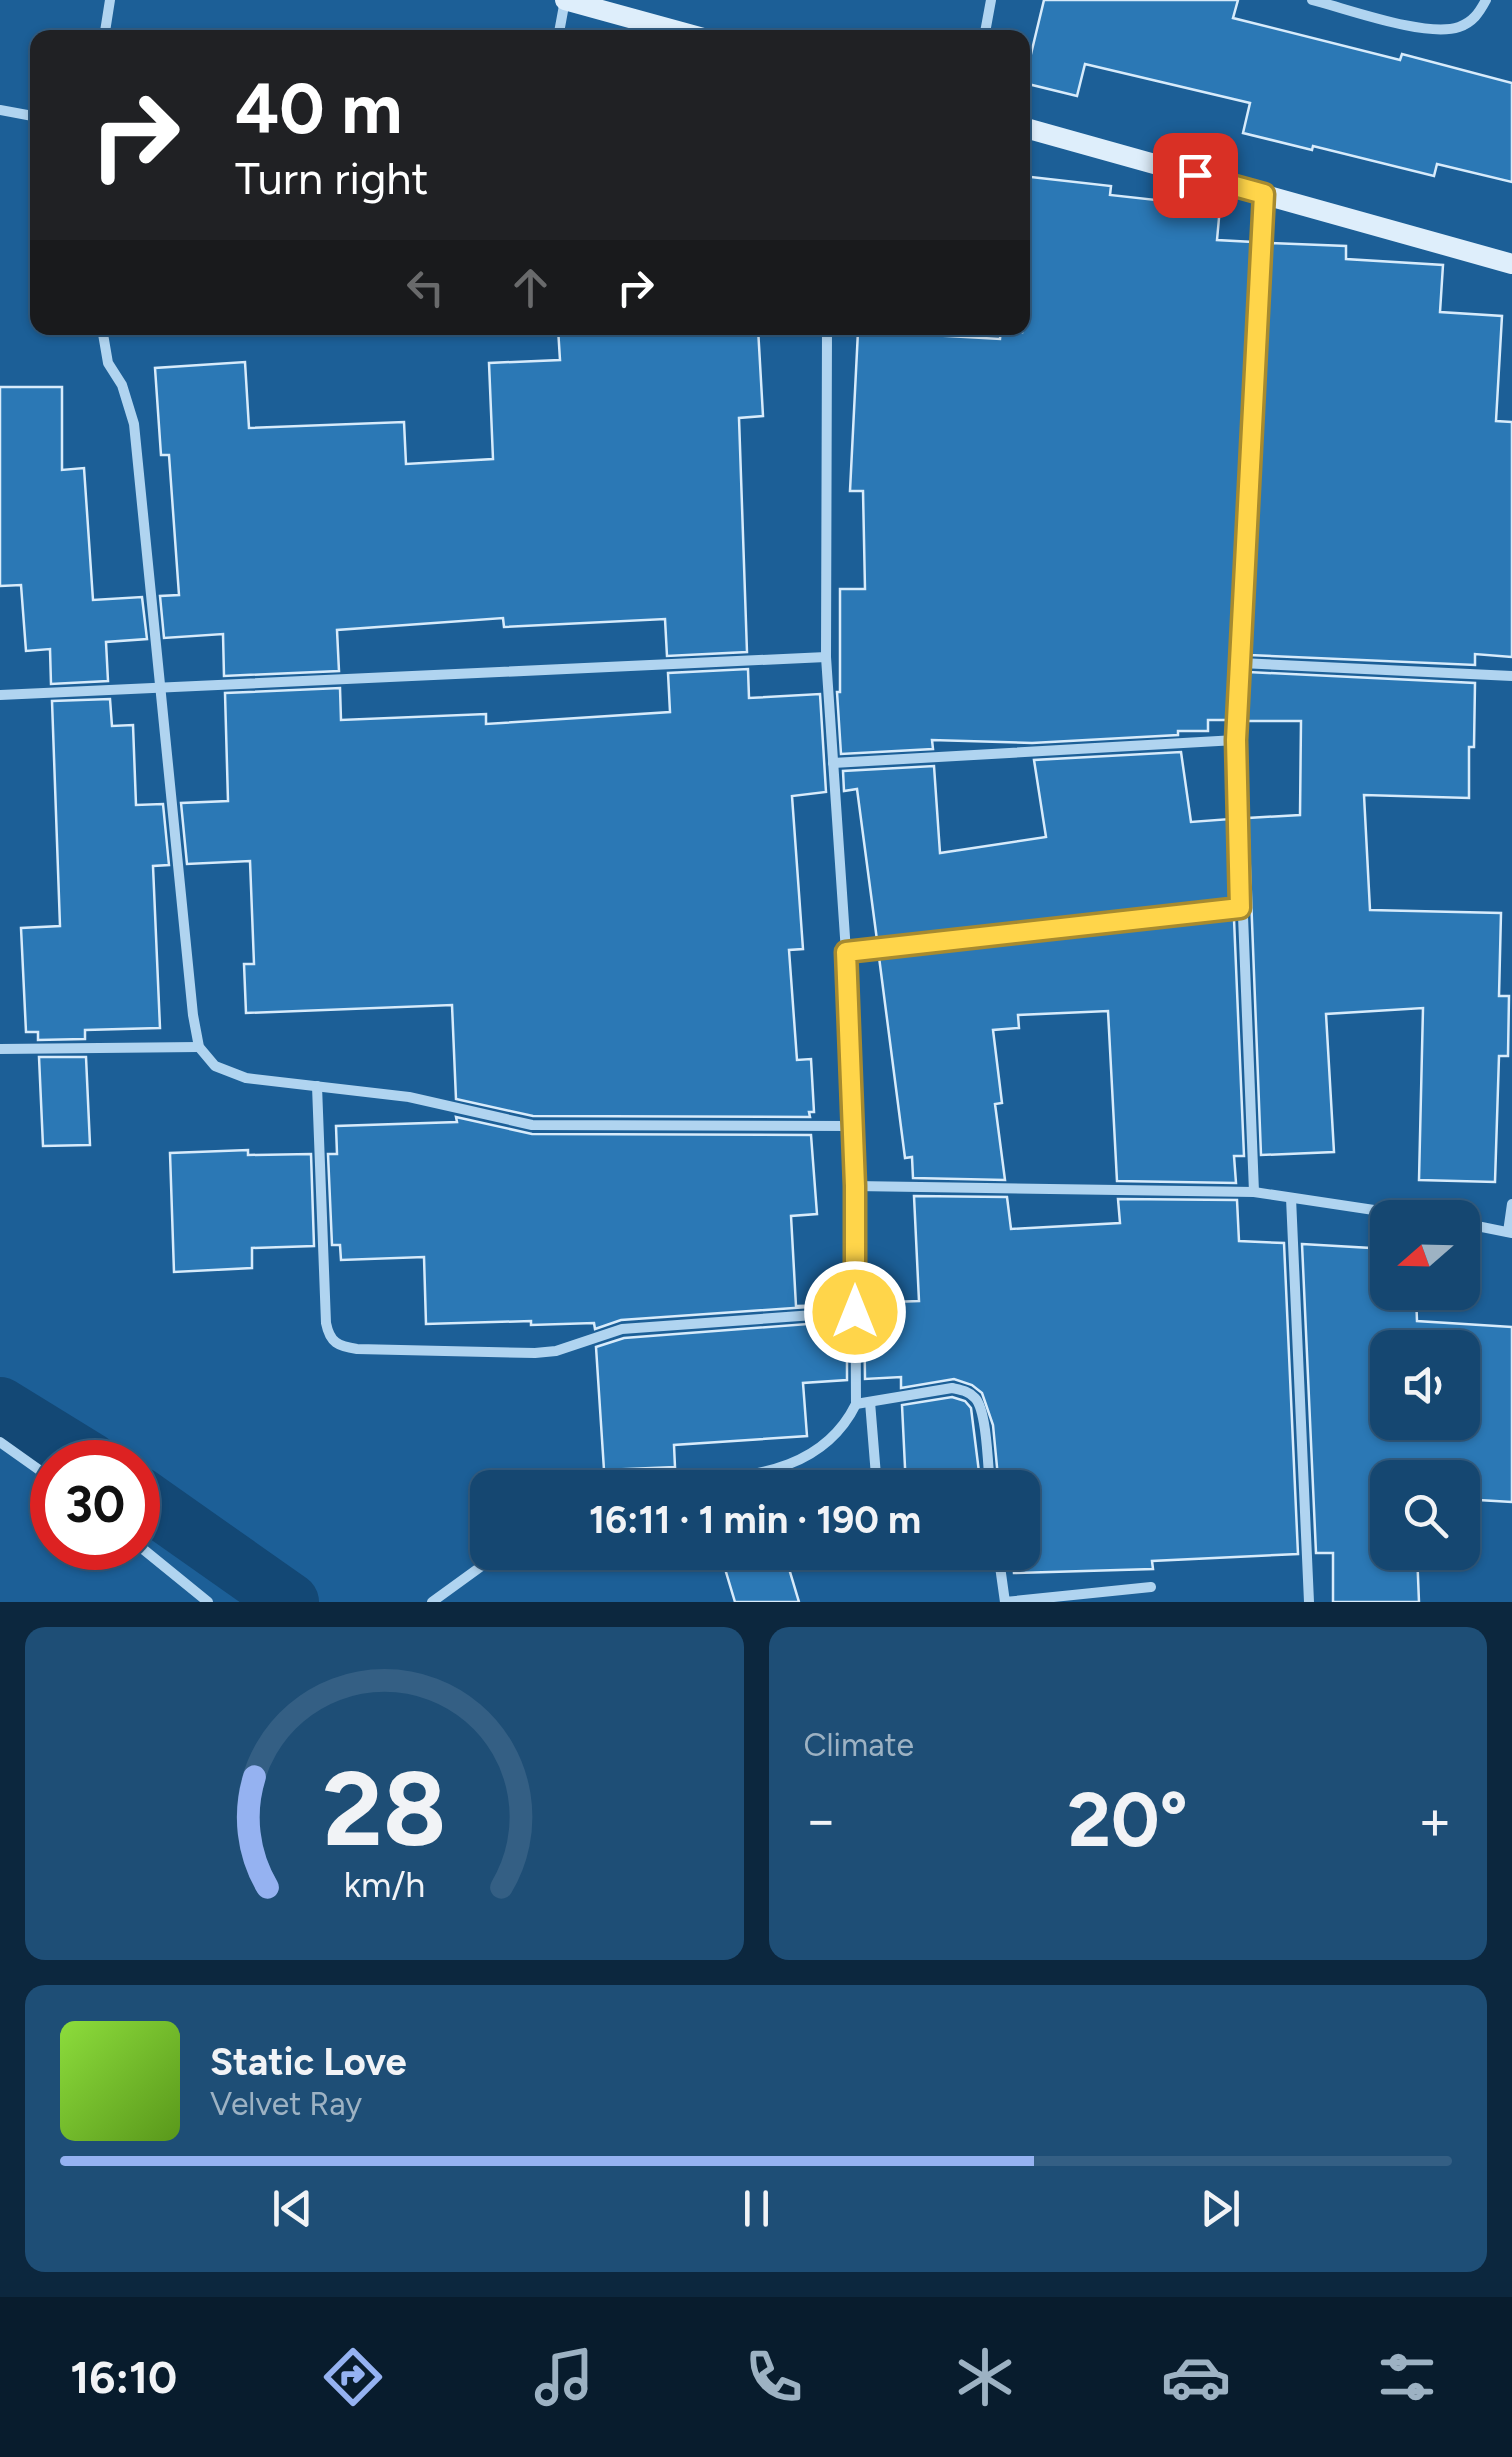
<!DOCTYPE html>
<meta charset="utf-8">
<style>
:root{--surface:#154771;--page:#1e4e76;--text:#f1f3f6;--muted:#9db2c3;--line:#345f84;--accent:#95b2f1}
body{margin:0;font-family:Figtree,sans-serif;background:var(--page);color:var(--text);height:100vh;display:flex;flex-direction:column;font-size:38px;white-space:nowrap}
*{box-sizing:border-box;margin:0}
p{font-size:32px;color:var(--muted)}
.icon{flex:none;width:55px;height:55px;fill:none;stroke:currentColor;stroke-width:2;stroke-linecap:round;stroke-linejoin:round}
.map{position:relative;height:1602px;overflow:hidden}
.details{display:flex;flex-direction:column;gap:25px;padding:25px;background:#0c273e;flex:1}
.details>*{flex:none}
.guide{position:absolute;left:30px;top:30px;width:1000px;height:305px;border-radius:20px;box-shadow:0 2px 8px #0004,0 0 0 2px var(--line);background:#202124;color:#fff;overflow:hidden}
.needle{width:65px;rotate:250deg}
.tools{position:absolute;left:1370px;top:1200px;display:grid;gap:20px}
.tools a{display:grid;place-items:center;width:110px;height:110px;border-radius:20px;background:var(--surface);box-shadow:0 2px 8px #0004,0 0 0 2px var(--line);font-size:50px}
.speed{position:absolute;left:30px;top:1440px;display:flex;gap:20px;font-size:50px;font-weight:700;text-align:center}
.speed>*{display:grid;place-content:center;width:130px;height:130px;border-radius:50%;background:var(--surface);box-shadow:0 2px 8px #0004,0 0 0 2px var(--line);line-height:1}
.speed .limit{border:15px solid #d22;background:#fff;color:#111}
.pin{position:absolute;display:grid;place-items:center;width:85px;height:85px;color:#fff;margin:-42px;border-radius:20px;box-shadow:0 5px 15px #0006}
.me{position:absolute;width:110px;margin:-55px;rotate:0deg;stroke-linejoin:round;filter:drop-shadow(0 0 8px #0008)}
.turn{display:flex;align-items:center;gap:35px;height:210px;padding:0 40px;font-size:45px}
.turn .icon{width:130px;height:130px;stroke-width:2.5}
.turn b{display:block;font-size:70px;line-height:85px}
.lanes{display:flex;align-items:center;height:95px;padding:0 40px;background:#0003;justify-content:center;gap:50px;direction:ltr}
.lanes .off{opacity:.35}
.big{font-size:75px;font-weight:700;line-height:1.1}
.details .tile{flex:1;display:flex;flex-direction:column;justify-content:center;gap:15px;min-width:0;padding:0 35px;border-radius:20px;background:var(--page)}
.details .dial{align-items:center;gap:0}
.dial svg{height:260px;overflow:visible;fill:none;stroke:var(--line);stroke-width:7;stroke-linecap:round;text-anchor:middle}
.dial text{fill:var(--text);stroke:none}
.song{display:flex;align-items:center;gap:30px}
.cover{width:120px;height:120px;border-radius:15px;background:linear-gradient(135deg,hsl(90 70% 55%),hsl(90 70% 35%))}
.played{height:10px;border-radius:5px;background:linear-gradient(90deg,var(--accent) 70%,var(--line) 70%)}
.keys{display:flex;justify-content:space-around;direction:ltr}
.heat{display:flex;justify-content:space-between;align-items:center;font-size:55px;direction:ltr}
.details .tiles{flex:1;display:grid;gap:25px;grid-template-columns:1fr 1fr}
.tile:last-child{grid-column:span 2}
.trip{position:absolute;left:470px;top:1470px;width:570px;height:100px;border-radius:20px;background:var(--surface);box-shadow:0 2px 8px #0004,0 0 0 2px var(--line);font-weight:700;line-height:100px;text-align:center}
.tab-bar{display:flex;height:160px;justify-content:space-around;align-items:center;background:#081c2d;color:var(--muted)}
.tab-bar .icon{width:70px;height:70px}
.tab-bar .current{color:var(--accent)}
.tab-bar b{font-size:45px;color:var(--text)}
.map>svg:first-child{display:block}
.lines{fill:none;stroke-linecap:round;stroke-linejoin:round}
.canal{stroke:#134875;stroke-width:58}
.building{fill:#2b78b5;stroke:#d7ebfb;stroke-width:2.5;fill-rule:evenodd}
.street{stroke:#b0d4f0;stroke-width:10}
.secondary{stroke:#deeefb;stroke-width:20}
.route-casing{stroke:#a68a30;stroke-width:25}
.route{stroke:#ffd54a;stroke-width:18}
</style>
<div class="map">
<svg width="1512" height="1602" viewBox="0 0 1512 1602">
<rect width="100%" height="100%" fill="#1c5f97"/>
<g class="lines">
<g class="canal">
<polyline points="0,1406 91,1462"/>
<polyline points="138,1495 290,1602"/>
</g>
</g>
<g class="building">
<polygon points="1044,0 1238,0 1233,18 1400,60 1402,54 1512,83 1512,182 1437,164 1434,176 1313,146 1312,150 1243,133 1250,103 1085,64 1077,96 1024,83"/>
<polygon points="1022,176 1111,186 1110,195 1220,207 1217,240 1253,242 1228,720 1208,720 1208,731 1178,731 1178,735 1032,743 932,740 933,749 841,754 837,692 840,692 840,589 865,589 863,491 850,491 858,331 1000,339 1001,329 1022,332"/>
<polygon points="1270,243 1346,246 1346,259 1443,265 1440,312 1502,316 1496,421 1512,422 1512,657 1475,654 1475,665 1249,655"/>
<polygon points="558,328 758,328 763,416 739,418 747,652 667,656 665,619 504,627 503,618 337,630 339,671 224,676 223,634 164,638 160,596 179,595 169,455 161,455 155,368 245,362 249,428 404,422 406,464 493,459 489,363 560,360"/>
<polygon points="0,387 62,387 62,470 84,468 93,600 142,597 147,639 106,642 108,681 51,684 50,649 26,651 21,585 0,586"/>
<polygon points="748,669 749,698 820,694 826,792 792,796 803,949 789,950 797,1060 811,1059 814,1112 809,1112 810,1117 533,1116 456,1099 452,1005 246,1013 244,964 254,964 250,861 187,864 181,803 228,801 225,693 340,688 341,720 486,714 486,724 670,712 668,673"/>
<polygon points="1248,672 1475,683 1474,747 1469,747 1469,798 1364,795 1370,910 1501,913 1499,996 1509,996 1508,1056 1499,1056 1495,1182 1419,1180 1423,1008 1326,1014 1334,1152 1261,1155 1248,818 1300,815 1301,721 1246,721"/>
<polygon points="110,699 112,726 133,725 136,805 163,804 169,865 153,866 160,1028 85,1030 85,1039 38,1040 38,1032 26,1032 21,928 60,926 52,701"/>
<polygon points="1181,752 1191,822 1230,819 1234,901 877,940 857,789 844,791 843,771 934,766 940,853 1046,837 1034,760"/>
<polygon points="1234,919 1244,1156 1234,1156 1236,1183 1117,1181 1108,1011 1018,1015 1019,1028 993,1030 1002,1103 995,1104 1005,1180 913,1178 912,1157 905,1158 879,957"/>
<polygon points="39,1057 86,1057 90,1145 43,1146"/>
<polygon points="456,1117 532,1134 811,1135 817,1214 791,1216 796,1306 837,1305 621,1320 595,1329 594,1323 531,1325 531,1321 426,1324 424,1257 341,1260 340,1245 332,1245 328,1154 337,1154 336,1126 457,1122"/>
<polygon points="248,1150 248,1155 311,1154 314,1246 252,1248 252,1268 174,1272 170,1153"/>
<polygon points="914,1196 1007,1197 1011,1229 1120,1223 1118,1199 1237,1200 1239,1241 1284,1243 1298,1554 1152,1561 1153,1569 1014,1573 1013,1552 1022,1552 1022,1488 999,1488 993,1425 982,1393 972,1385 954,1379 901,1388 901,1377 865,1379 864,1303 919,1301"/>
<path d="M1302 1244 1388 1249V1293H1416L1417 1321 1512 1327V1502L1462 1499V1478H1388V1552H1417L1419 1602H1333V1553H1316ZM1388 1348H1462V1422H1388Z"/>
<polygon points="847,1321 847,1380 803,1383 807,1436 674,1445 675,1467 604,1470 596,1347 624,1338"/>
<polygon points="952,1397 965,1401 971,1408 981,1488 906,1488 902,1405"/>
<polygon points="720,1552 784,1552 799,1602 735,1602"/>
</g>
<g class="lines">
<g class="street">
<path d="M1312 0C1348 9 1426 38 1459 27 1473 22 1479 13 1486 0"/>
<polyline points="104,38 110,0"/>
<polyline points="558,38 565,0"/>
<polyline points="984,38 991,0"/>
<polyline points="0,110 38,117"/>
<polyline points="102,328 108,363 122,385 134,424 193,1015 199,1047 215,1066 246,1078 409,1097 532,1125 852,1126"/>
<polyline points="1241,663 1512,676"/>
<polyline points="0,695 826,657"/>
<polyline points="833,763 1236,740"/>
<polyline points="846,952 1241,909"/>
<polyline points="0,1049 199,1047"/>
<path d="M317 1086 326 1323C330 1343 338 1346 357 1349L535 1353 556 1351 622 1329 855 1312"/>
<polyline points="855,1186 1254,1192 1427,1218"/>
<polyline points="1254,1192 1236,740 1264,196"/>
<polyline points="1291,1198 1309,1602"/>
<polyline points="1462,1223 1512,1233"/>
<polyline points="1508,1232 1512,1204"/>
<polyline points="870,1402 877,1488"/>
<path d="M856 1404 952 1388C961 1390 969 1391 975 1398 987 1410 988 1468 990 1488"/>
<polyline points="0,1442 52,1479"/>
<path d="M652 1488C728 1475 817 1483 856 1404L855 1186 846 952 826 657 827 328"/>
<polyline points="138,1545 208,1602"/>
<polyline points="998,1552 1005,1602 1151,1587"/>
<polyline points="432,1602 501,1552"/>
</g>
<g class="secondary">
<polyline points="565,0 703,38"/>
<polyline points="1022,127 1512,264"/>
</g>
</g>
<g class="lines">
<g class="route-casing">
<polyline id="route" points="855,1312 855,1186 846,952 1240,908 1236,740 1264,194 1195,175"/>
</g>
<use href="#route" class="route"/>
</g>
</svg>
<div class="tools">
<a><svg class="needle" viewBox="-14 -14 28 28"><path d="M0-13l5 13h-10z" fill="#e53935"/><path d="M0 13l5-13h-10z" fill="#9db2c3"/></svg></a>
<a><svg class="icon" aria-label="sound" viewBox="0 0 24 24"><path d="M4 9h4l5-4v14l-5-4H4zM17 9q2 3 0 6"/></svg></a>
<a><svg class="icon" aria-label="search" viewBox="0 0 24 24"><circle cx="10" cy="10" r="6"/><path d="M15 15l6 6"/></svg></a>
</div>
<div class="speed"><div class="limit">30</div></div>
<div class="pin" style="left:1195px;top:175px;background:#d93025"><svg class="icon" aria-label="arrive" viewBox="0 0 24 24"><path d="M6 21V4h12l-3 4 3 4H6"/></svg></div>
<svg class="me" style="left:855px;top:1312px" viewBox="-20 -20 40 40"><circle r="17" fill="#ffd54a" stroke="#fff" stroke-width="3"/><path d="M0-11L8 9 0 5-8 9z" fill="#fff"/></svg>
<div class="trip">16:11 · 1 min · 190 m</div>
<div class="guide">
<div class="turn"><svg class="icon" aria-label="right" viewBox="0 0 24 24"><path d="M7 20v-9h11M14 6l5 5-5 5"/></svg><div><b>40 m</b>Turn right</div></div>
<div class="lanes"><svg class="icon off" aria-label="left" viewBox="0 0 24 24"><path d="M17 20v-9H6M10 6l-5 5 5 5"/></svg><svg class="icon off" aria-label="ahead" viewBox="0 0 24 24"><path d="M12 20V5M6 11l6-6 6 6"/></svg><svg class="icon" aria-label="right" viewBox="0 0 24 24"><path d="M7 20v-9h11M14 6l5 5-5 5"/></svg></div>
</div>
</div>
<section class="details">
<div class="tiles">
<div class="tile dial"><svg viewBox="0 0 100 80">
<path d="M14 69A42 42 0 1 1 86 69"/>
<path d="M14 69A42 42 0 0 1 10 35" stroke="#95b2f1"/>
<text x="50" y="56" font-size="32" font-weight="700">28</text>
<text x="50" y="72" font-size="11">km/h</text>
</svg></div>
<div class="tile"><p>Climate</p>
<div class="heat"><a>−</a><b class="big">20°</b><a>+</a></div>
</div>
<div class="tile">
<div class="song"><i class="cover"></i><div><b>Static Love</b><p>Velvet Ray</p></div></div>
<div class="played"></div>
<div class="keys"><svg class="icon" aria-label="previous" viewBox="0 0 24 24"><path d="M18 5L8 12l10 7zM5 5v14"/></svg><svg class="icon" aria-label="pause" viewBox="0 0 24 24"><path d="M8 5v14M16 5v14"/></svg><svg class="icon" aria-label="next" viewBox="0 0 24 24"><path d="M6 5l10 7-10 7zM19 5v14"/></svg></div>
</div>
</div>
</section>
<nav class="tab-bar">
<b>16:10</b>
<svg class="icon current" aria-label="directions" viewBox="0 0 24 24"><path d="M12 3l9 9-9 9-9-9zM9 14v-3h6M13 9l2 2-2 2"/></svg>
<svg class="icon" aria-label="music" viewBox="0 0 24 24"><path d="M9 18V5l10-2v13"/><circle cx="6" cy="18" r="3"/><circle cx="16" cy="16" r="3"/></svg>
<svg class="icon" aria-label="phone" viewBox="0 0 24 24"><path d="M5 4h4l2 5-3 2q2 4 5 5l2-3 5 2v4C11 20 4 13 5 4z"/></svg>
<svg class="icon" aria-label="climate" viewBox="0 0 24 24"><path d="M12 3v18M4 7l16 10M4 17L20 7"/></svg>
<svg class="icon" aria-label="car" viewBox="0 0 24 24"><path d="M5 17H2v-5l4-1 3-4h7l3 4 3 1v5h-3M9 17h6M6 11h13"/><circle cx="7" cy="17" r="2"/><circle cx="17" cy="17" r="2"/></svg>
<svg class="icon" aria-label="filters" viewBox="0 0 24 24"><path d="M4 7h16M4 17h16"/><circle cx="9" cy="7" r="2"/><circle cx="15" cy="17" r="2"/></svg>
</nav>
